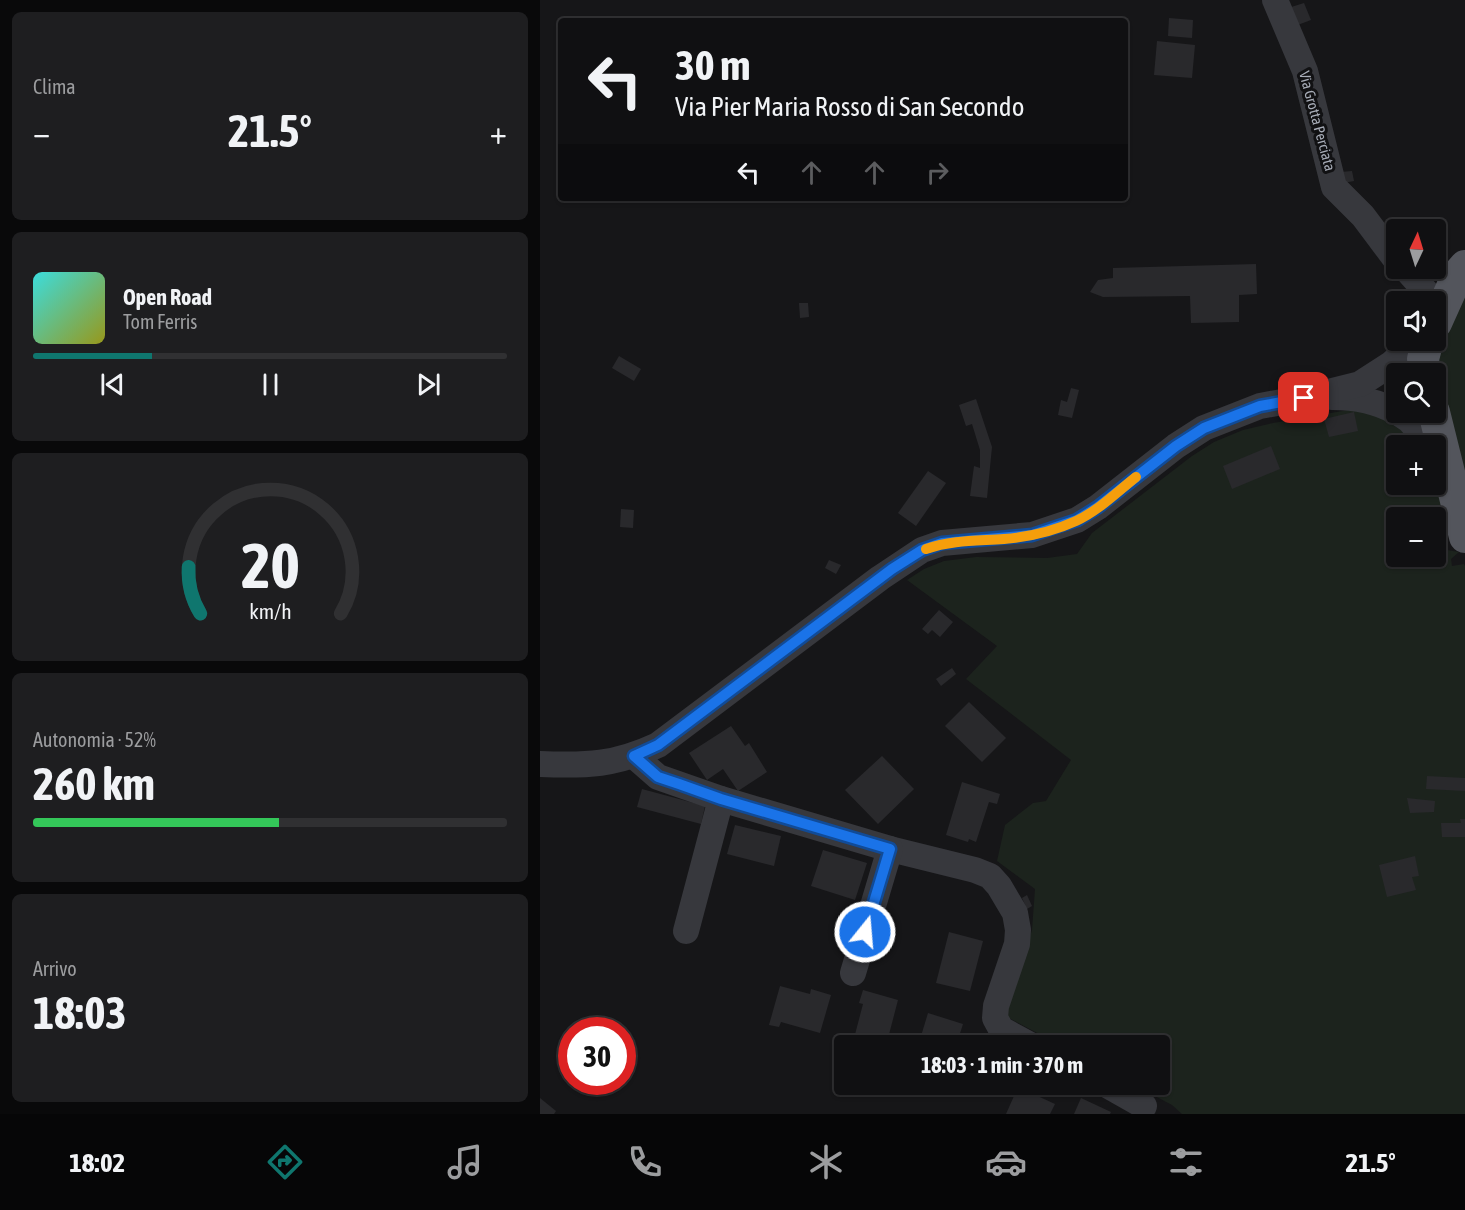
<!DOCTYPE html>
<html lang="it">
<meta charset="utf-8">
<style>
:root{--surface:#101012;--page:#1e1e20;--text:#f1f3f6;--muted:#9c9d9f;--line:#303032;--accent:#0f766e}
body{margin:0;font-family:"Asap Condensed",sans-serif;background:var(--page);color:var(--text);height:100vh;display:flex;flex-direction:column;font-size:22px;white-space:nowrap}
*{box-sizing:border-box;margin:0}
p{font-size:20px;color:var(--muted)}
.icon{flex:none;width:33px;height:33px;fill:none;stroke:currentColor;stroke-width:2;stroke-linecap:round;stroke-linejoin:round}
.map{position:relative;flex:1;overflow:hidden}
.details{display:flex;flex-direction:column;gap:12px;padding:12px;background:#09090a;width:540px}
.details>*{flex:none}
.banner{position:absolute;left:18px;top:18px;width:570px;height:183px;border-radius:6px;box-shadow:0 2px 4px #0004,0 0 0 2px var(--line);background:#101012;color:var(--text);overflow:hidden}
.needle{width:39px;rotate:4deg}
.fabs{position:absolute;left:846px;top:219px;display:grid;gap:12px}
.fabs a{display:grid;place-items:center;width:60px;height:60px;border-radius:6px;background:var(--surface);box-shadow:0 2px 4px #0004,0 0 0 2px var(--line);font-size:30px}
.speed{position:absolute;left:18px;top:1017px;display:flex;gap:12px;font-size:30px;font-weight:700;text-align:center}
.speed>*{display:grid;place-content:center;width:78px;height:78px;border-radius:50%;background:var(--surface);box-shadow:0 2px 4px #0004,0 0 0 2px var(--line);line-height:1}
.speed .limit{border:9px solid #d22;background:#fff;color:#111}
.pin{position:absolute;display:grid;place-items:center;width:51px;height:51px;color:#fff;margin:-26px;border-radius:12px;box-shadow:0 3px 9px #0006}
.me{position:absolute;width:66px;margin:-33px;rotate:17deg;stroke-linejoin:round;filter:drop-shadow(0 0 4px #0008)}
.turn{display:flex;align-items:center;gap:21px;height:126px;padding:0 18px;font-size:27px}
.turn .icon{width:78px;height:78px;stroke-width:2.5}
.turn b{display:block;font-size:42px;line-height:51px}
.lanes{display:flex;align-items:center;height:57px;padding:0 18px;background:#0003;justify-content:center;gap:30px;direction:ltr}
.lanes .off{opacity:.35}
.big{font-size:45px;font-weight:700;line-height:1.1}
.details .widget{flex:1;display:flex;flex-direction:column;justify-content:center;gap:9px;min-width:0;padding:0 21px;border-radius:9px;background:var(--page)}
.details .dial{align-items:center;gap:0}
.dial svg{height:156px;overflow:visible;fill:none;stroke:var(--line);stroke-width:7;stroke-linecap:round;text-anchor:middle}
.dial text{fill:var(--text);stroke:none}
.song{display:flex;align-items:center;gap:18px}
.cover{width:72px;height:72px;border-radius:9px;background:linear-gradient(135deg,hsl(180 70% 55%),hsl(60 70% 35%))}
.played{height:6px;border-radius:3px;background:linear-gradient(90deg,var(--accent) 25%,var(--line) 25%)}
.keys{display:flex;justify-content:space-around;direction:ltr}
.heat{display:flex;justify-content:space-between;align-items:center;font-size:33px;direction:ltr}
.charge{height:9px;border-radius:4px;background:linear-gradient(90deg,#34c759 52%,var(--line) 0)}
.trip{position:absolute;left:294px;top:1035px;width:336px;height:60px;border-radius:6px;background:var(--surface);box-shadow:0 2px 4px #0004,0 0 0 2px var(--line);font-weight:700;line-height:60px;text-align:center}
.tabs{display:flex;height:96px;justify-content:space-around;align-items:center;background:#060607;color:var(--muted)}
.tabs .icon{width:42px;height:42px}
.tabs .current{color:var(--accent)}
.tabs b{font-size:27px;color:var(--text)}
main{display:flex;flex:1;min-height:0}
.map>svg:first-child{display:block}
.green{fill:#1c231d;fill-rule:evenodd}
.building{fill:#29292c}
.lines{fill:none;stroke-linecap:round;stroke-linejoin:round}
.minor{stroke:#37383d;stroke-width:26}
.major{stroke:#53555c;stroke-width:32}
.route-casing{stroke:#114b97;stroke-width:15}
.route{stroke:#1a73e8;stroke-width:10}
.slow{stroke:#f59e0b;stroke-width:10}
.labels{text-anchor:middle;stroke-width:6;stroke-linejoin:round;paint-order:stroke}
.street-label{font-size:15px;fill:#a8adb8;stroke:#111113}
</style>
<main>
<section class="details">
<div class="widget"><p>Clima</p>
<div class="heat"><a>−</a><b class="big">21.5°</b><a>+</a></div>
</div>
<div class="widget">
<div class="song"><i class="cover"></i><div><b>Open Road</b><p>Tom Ferris</p></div></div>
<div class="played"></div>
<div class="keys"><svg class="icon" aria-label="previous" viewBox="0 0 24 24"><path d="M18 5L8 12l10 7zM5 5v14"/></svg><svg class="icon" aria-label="pause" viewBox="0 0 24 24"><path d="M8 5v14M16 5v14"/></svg><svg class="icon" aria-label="next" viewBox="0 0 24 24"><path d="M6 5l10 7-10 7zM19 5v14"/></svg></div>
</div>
<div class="widget dial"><svg viewBox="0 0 100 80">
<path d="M14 69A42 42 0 1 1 86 69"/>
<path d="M14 69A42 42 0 0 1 8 45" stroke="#0f766e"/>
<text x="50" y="56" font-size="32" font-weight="700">20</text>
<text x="50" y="72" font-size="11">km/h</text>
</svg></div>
<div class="widget"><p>Autonomia · 52%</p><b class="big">260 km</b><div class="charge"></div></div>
<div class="widget"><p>Arrivo</p><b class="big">18:03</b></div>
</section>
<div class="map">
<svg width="925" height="1114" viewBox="0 0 925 1114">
<rect width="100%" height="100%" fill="#161618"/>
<g class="green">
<polygon points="925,285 925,504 896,388 896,374 892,364"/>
<path d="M814 409 855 420 883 445 856 446V484H896V466L914 530 904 539 907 550 919 552 911 559 912 566 924 564 925 566V1114H642L632 1105 594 1085 620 1084V1046L520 1045 465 1016 492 930 495 889 457 861 465 825 493 803 506 801 531 760 426 679 457 646 367 580 384 569 404 561 436 557 507 558 537 554 552 533 652 456 674 442 703 430 733 423ZM856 518H896V556H856Z"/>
</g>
<g class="building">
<polygon points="764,3 771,20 755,26 748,8"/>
<polygon points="629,18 653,20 652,38 628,36"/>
<polygon points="617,41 655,45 652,78 614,75"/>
<polygon points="812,171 814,181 803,183 801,172"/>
<polygon points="716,264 717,294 699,295 699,322 651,323 650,296 563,297 550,292 558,280 573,278 573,268"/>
<polygon points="259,303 268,303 269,317 260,318"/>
<polygon points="79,356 101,369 94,381 72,368"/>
<polygon points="531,388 539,390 532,418 518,415 521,400 527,402"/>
<polygon points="436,399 452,447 447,498 430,496 434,466 440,468 440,450 432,424 426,426 419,405"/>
<polygon points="814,412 818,431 789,437 784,419"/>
<polygon points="731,446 740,469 692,489 683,466"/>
<polygon points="388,471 406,483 376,526 358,513"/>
<polygon points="81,509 94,510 93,528 80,527"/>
<polygon points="289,560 301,565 296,574 285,568"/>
<polygon points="399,610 413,622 400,637 392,630 388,634 382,629"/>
<polygon points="412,668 416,674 401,686 396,679"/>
<polygon points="429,702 466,738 442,762 405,726"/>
<polygon points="191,726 205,746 209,743 227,772 198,791 183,769 167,780 149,753"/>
<polygon points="342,756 374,789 338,824 305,790"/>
<polygon points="887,776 925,778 925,791 886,789"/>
<polygon points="422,782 460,794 457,804 449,802 436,842 429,839 428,842 406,835"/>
<polygon points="102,789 165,806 161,824 97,807"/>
<polygon points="867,798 895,801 894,812 870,813"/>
<polygon points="920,819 925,819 925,837 902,837 901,823 921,823"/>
<polygon points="195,825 241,836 234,866 187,854"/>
<polygon points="283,850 327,863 315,900 271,886"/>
<polygon points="875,856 879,876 872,877 876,890 847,897 839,865"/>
<polygon points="487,895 492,906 487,909 482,898"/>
<polygon points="409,932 443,941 430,991 396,983"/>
<polygon points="240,986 270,994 271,989 291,995 280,1033 241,1022 239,1027 229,1025"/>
<polygon points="323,990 358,1000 346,1046 312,1046 323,1004 319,1003"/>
<polygon points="388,1013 423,1024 416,1046 378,1046"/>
<polygon points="486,1084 516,1084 516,1089 486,1087"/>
<polygon points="478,1087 515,1104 510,1114 466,1114"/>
<polygon points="0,1098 16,1111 14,1114 0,1114"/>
<polygon points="541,1098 571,1112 570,1114 534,1114"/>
</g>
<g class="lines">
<g class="minor">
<polyline points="735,0 765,71 794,187 823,216 856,260"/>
<polyline points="865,268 895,302"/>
<path d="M792 397C814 397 837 401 856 412"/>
<polyline points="857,412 869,420 892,446"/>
<polyline points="94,756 118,777 181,799 350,849 435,870 450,876 459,886 475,913 478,930 477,944 456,1006 455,1018 461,1029 492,1046"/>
<path d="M0 764C47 766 75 765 118 745L340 578 382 550 402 543 492 535 537 520 558 507 636 446 664 428 720 406 764 398 820 384 851 364 877 340"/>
<polyline points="146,931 181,799"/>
<polyline points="313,973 350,849"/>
<polyline points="565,1084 604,1106"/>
</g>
<g class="major">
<polyline points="896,323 918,274 925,266"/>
<polyline points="885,374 883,359 888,340"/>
<polyline points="894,412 925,537"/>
</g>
</g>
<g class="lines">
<g class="route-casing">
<polyline id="route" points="325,932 350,849 181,799 139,784 118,777 94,756 118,745 352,569 382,550 402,543 492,535 537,520 558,507 636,446 664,428 720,406 764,398"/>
</g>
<use href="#route" class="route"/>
<path class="slow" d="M386 549C412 540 437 541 464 539 488 537 514 531 536 521 558 511 577 492 596 477"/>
</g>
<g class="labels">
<g class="street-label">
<text transform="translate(777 121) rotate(75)" y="5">Via Grotta Perciata</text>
</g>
</g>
</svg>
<div class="fabs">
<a><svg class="needle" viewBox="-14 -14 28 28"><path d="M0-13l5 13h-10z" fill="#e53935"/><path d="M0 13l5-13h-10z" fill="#9c9d9f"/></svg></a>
<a><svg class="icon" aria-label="sound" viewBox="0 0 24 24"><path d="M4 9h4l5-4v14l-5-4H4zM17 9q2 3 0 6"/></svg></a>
<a><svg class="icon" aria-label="search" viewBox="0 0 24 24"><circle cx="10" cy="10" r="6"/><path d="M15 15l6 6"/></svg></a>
<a>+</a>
<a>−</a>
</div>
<div class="speed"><div class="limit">30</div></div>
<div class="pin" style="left:764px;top:398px;background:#d93025"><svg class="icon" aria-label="arrive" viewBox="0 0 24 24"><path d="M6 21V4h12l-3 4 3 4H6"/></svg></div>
<svg class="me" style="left:325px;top:932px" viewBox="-20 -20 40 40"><circle r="17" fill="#1a73e8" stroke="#fff" stroke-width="3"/><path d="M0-11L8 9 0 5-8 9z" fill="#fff"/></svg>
<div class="trip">18:03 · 1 min · 370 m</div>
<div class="banner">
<div class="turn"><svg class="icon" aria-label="left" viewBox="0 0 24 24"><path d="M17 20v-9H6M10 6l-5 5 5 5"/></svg><div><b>30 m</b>Via Pier Maria Rosso di San Secondo</div></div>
<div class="lanes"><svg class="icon" aria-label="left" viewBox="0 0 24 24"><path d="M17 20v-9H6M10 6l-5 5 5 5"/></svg><svg class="icon off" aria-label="ahead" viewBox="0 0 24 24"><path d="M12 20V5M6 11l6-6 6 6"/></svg><svg class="icon off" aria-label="ahead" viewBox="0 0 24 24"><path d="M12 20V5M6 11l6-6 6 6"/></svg><svg class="icon off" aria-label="right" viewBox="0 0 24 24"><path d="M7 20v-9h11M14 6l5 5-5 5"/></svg></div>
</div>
</div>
</main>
<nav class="tabs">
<b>18:02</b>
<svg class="icon current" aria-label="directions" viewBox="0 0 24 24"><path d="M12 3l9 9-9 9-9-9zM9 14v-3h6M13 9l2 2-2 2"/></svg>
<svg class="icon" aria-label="music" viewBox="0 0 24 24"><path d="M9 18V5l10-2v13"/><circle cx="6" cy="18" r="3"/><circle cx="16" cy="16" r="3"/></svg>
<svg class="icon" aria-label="phone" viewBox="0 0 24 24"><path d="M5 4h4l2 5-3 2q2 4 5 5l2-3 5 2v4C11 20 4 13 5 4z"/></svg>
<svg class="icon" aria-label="climate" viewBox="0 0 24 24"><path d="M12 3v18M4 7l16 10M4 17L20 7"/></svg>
<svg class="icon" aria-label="car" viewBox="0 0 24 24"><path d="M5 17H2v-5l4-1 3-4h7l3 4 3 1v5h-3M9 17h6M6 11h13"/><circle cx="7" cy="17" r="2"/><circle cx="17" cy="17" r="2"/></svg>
<svg class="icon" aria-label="filters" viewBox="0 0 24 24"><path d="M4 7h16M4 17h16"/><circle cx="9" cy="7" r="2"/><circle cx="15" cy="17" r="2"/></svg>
<b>21.5°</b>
</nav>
